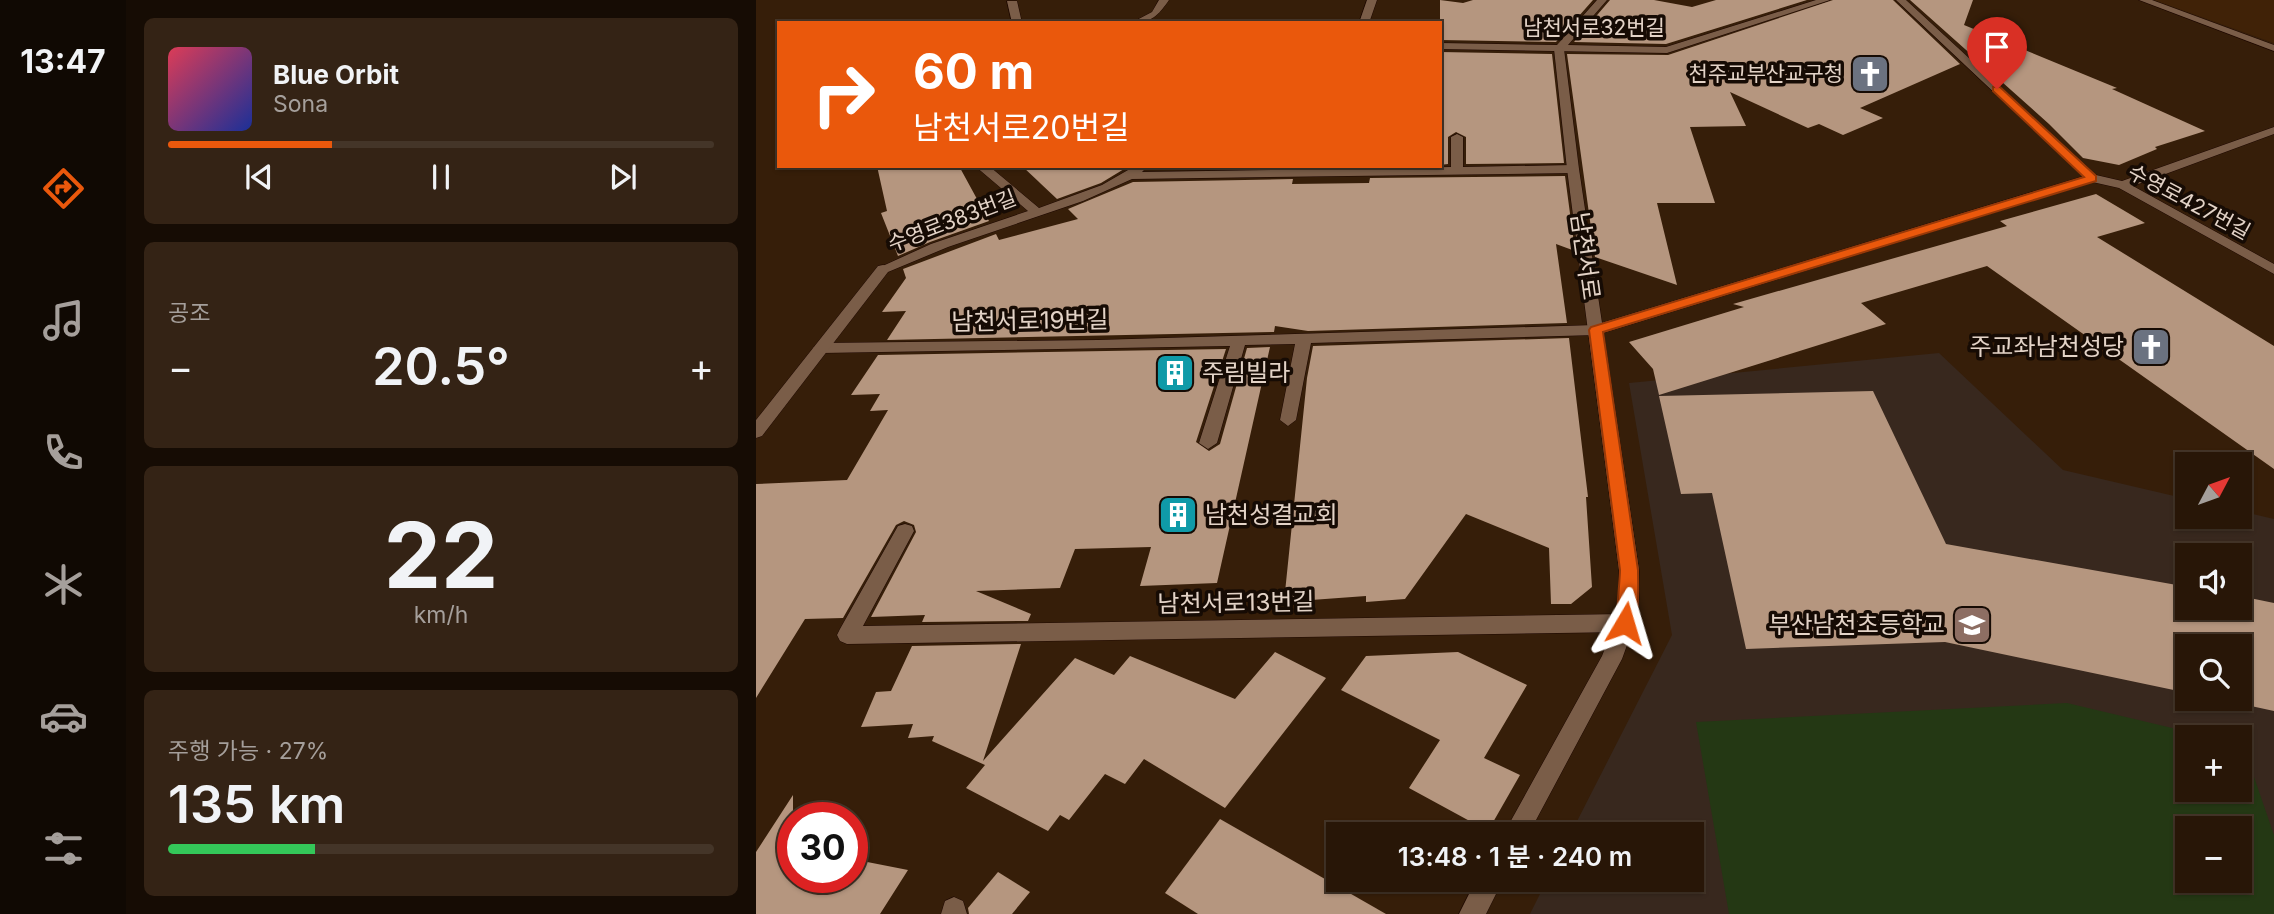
<!DOCTYPE html>
<html lang="ko">
<meta charset="utf-8">
<style>
:root{--surface:#281607;--page:#342315;--text:#f1f3f6;--muted:#a59f9b;--line:#443528;--accent:#ea580c}
body{margin:0;font-family:Inter,"Noto Sans KR",sans-serif;background:var(--page);color:var(--text);height:100vh;display:flex;flex-direction:column;font-size:26px;white-space:nowrap}
*{box-sizing:border-box;margin:0}
p{font-size:23px;color:var(--muted)}
.icon{flex:none;width:38px;height:38px;fill:none;stroke:currentColor;stroke-width:2;stroke-linecap:round;stroke-linejoin:round}
.map{position:relative;flex:1;overflow:hidden}
.sheet{display:flex;flex-direction:column;gap:18px;padding:18px;background:#160c04;width:630px}
.sheet>*{flex:none}
.guide{position:absolute;left:21px;top:21px;width:665px;height:147px;border-radius:0px;box-shadow:0 2px 5px #0004,0 0 0 2px var(--line);background:#ea580c;color:#fff;overflow:hidden}
.needle{width:46px;rotate:49deg}
.fabs{position:absolute;left:1419px;top:452px;display:grid;gap:14px}
.fabs a{display:grid;place-items:center;width:77px;height:77px;border-radius:0px;background:var(--surface);box-shadow:0 2px 5px #0004,0 0 0 2px var(--line);font-size:35px}
.speed{position:absolute;left:21px;top:802px;display:flex;gap:14px;font-size:35px;font-weight:700;text-align:center}
.speed>*{display:grid;place-content:center;width:91px;height:91px;border-radius:50%;background:var(--surface);box-shadow:0 2px 5px #0004,0 0 0 2px var(--line);line-height:1}
.speed .limit{border:10px solid #d22;background:#fff;color:#111}
.pin{position:absolute;display:grid;place-items:center;width:60px;height:60px;color:#fff;margin:-72px -30px;border-radius:50% 50% 50% 0;rotate:-45deg;box-shadow:0 0 7px #0007}
.pin .icon{rotate:45deg}
.me{position:absolute;width:77px;margin:-38px;rotate:7deg;stroke-linejoin:round;filter:drop-shadow(0 0 5px #0008)}
.turn{display:flex;align-items:center;gap:24px;height:147px;padding:0 21px;font-size:32px}
.turn .icon{width:91px;height:91px;stroke-width:2.5}
.turn b{display:block;font-size:49px;line-height:60px}
.big{font-size:52px;font-weight:600;line-height:1.1}
.sheet .tile{flex:1;display:flex;flex-direction:column;justify-content:center;gap:10px;min-width:0;padding:0 24px;border-radius:10px;background:var(--page)}
.sheet .dial{align-items:center;gap:0}
.dial b{font-size:91px;line-height:1}
.song{display:flex;align-items:center;gap:21px}
.cover{width:84px;height:84px;border-radius:10px;background:linear-gradient(135deg,hsl(350 70% 55%),hsl(230 70% 35%))}
.played{height:7px;border-radius:4px;background:linear-gradient(90deg,var(--accent) 30%,var(--line) 30%)}
.keys{display:flex;justify-content:space-around;direction:ltr}
.heat{display:flex;justify-content:space-between;align-items:center;font-size:38px;direction:ltr}
.charge{height:10px;border-radius:5px;background:linear-gradient(90deg,#34c759 27%,var(--line) 0)}
.trip{position:absolute;left:570px;top:822px;width:378px;height:70px;border-radius:0px;background:var(--surface);box-shadow:0 2px 5px #0004,0 0 0 2px var(--line);font-weight:600;line-height:70px;text-align:center}
main{display:flex;flex:1;min-height:0}
.menu{display:flex;flex-direction:column;width:126px;justify-content:space-around;align-items:center;background:#100903;color:var(--muted)}
.menu .icon{width:49px;height:49px}
.menu .current{color:var(--accent)}
.menu b{font-size:32px;color:var(--text)}
.map>svg:first-child{display:block}
.built{fill:#402207}
.education{fill:#38281e;fill-rule:evenodd}
.green{fill:#243814;fill-rule:evenodd}
.building{fill:#b5967f}
.lines{fill:none;stroke-linecap:round;stroke-linejoin:round}
.service-casing{stroke:#1d0700;stroke-width:1}
.minor-casing{stroke:#1d0700;stroke-width:1}
.service{fill:#7a5d48;fill-rule:evenodd}
.minor{fill:#7a5d48;fill-rule:evenodd}
.route{fill:#ea580c;stroke:#983908;stroke-width:2}
.labels{text-anchor:middle;stroke-width:7;stroke-linejoin:round;paint-order:stroke}
.far-street-label{font-size:21px;fill:#e3d3c7;stroke:#160b04}
.far-poi-label{font-size:21px;fill:#e3d3c7;stroke:#160b04;text-anchor:end}
.street-label{font-size:24px;fill:#e3d3c7;stroke:#160b04}
.poi-label{font-size:24px;fill:#e3d3c7;stroke:#160b04;text-anchor:end}
</style>
<main>
<nav class="menu">
<b>13:47</b>
<svg class="icon current" aria-label="directions" viewBox="0 0 24 24"><path d="M12 3l9 9-9 9-9-9zM9 14v-3h6M13 9l2 2-2 2"/></svg>
<svg class="icon" aria-label="music" viewBox="0 0 24 24"><path d="M9 18V5l10-2v13"/><circle cx="6" cy="18" r="3"/><circle cx="16" cy="16" r="3"/></svg>
<svg class="icon" aria-label="phone" viewBox="0 0 24 24"><path d="M5 4h4l2 5-3 2q2 4 5 5l2-3 5 2v4C11 20 4 13 5 4z"/></svg>
<svg class="icon" aria-label="climate" viewBox="0 0 24 24"><path d="M12 3v18M4 7l16 10M4 17L20 7"/></svg>
<svg class="icon" aria-label="car" viewBox="0 0 24 24"><path d="M5 17H2v-5l4-1 3-4h7l3 4 3 1v5h-3M9 17h6M6 11h13"/><circle cx="7" cy="17" r="2"/><circle cx="17" cy="17" r="2"/></svg>
<svg class="icon" aria-label="filters" viewBox="0 0 24 24"><path d="M4 7h16M4 17h16"/><circle cx="9" cy="7" r="2"/><circle cx="15" cy="17" r="2"/></svg>
</nav>
<section class="sheet">
<div class="tile">
<div class="song"><i class="cover"></i><div><b>Blue Orbit</b><p>Sona</p></div></div>
<div class="played"></div>
<div class="keys"><svg class="icon" aria-label="previous" viewBox="0 0 24 24"><path d="M18 5L8 12l10 7zM5 5v14"/></svg><svg class="icon" aria-label="pause" viewBox="0 0 24 24"><path d="M8 5v14M16 5v14"/></svg><svg class="icon" aria-label="next" viewBox="0 0 24 24"><path d="M6 5l10 7-10 7zM19 5v14"/></svg></div>
</div>
<div class="tile"><p>공조</p>
<div class="heat"><a>−</a><b class="big">20.5°</b><a>+</a></div>
</div>
<div class="tile dial"><b>22</b><p>km/h</p></div>
<div class="tile"><p>주행 가능 · 27%</p><b class="big">135 km</b><div class="charge"></div></div>
</section>
<div class="map">
<svg width="1518" height="914" viewBox="0 0 1518 914">
<rect width="100%" height="100%" fill="#361e09"/>
<polygon class="built" points="1398,0 1518,0 1518,43"/>
<path class="education" d="M1183 353 1307 470 1431 499 1432 516H1484V511L1518 519V914H774L791 880H936V835H814L916 635 873 383ZM1432 555H1484V607H1432ZM1432 646H1484V698H1432ZM1432 737H1484V789H1432ZM1432 828H1484V880H1432Z"/>
<path class="green" d="M1311 703 1454 737H1432V789H1484V744L1487 745 1518 835V914H973L940 722ZM1432 828H1484V880H1432Z"/>
<g class="building">
<polygon points="684,0 707,3 717,0 837,0 800,42 684,40"/>
<polygon points="854,0 898,0 936,7 960,0 1051,0 910,44 818,42"/>
<polygon points="1077,0 1137,0 1204,64 1104,108 1127,118 1087,135 1063,124 1052,128 974,92 990,126 934,127 959,203 901,203 921,285 839,257 811,54 912,55"/>
<polygon points="1154,0 1217,0 1208,25 1361,88 1356,89 1449,131 1399,147 1401,149 1363,165 1327,158 1293,124"/>
<polygon points="684,52 796,54 808,163 710,164 710,137 700,132 692,137 692,164 684,165"/>
<polygon points="121,166 203,166 233,221 174,242 142,256 125,213 131,211"/>
<polygon points="266,166 373,166 345,183 301,199"/>
<polygon points="390,166 540,166 392,169"/>
<polygon points="809,176 819,251 800,244 811,323 552,331 519,326 518,332 131,340 150,311 126,312 150,278 147,269 240,234 243,240 322,219 312,209 377,182 537,179 536,184 613,183 614,178"/>
<polygon points="1340,194 1389,223 1341,237 1518,346 1518,469 1231,266 1105,303 1130,324 903,395 897,369 873,342 988,307 977,304 1251,226 1244,221"/>
<polygon points="813,338 832,497 830,497 836,587 815,604 795,604 793,548 710,514 649,599 610,602 610,596 528,602 551,378 557,346"/>
<polygon points="514,347 461,583 384,586 395,547 319,549 304,588 220,591 275,614 272,621 166,622 169,615 115,617 160,532 158,525 148,521 140,525 87,618 49,619 0,698 0,484 91,480 132,410 114,411 124,394 95,395 122,355 470,349 440,442 453,451 464,444 491,348"/>
<polygon points="1117,391 1190,544 1432,587 1432,607 1484,607 1484,596 1518,603 1518,711 1458,698 1484,698 1484,646 1432,646 1432,693 1189,642 990,649 956,493 925,494 903,396"/>
<polygon points="265,644 227,761 319,658 358,675 374,656 479,699 519,652 570,678 469,808 388,759 369,784 349,774 313,820 304,815 292,831 210,788 229,765 176,741 178,736 152,738 157,724 105,727 120,692 135,691 156,646"/>
<polygon points="702,652 771,685 728,758 764,775 732,831 653,788 684,740 585,690 610,656"/>
<polygon points="37,795 37,877 96,877 96,859 152,870 124,914 0,914 0,852"/>
<polygon points="464,819 630,914 442,914 409,893"/>
<polygon points="242,872 274,892 256,914 213,914 212,908"/>
</g>
<g class="lines">
<g class="service-casing">
<g id="service">
<path d="M403 0H413C402 16 395 23 375 23L396 12Z"/>
<polygon points="611,0 621,0 613,23 603,23"/>
<polygon points="841,0 851,0 812,45 910,47 1060,0 1074,0 911,53 684,49 684,43 801,45"/>
<polygon points="251,1 261,1 266,23 256,23"/>
<polygon points="701,134 707,137 707,167 817,165 823,169 817,173 376,179 327,201 192,247 132,272 122,272 120,269 175,244 272,211 219,166 233,166 283,208 346,185 379,166 387,166 389,169 386,172 695,167 695,137"/>
<polygon points="1336,174 1342,178 1340,181 840,335 555,343 540,420 532,426 524,420 539,344 489,345 461,443 452,449 443,443 474,346 65,353 57,348 65,343 342,340 839,325"/>
<polygon points="149,524 156,526 158,531 107,626 869,614 876,617 879,623 876,629 869,632 91,644 84,641 81,635 84,629 142,526"/>
<polygon points="198,897 207,901 211,914 185,914 189,901"/>
</g>
</g>
<g class="minor-casing">
<g id="minor">
<polygon points="1140,0 1150,0 1340,175 1366,181 1518,127 1518,134 1377,186 1518,264 1518,274 1363,188 1332,181"/>
<polygon points="1383,0 1396,0 1518,45 1518,51"/>
<polygon points="803,46 808,49 823,169 883,570 883,599 879,623 866,659 772,835 747,835 846,656 859,623 863,599 863,570 811,169 798,49"/>
<polygon points="127,265 132,266 132,272 6,436 0,438 0,420 122,266"/>
<polygon points="720,880 747,880 730,914 703,914"/>
</g>
</g>
<use href="#service" class="service"/>
<use href="#minor" class="minor"/>
</g>
<path class="route" d="M1237 87H1244L1340 176V181L847 332 882 570C882 589 884 611 876 629L869 631 862 629C859 621 864 582 864 570L833 330 835 327 1328 177 1237 91Z"/>
<defs>
<g id="church-square" transform="scale(2.0125)"><rect x="-9" y="-9" width="18" height="18" rx="4" fill="#6b7280" stroke="#160b04"/><path d="M-1.2-6h2.4v3.5h3.3v2.4h-3.3V6h-2.4V-.1h-3.3v-2.4h3.3Z" fill="#fff"/></g>
<g id="building-square" transform="scale(2.0125)"><rect x="-9" y="-9" width="18" height="18" rx="4" fill="#0f9aa8" stroke="#160b04"/><path d="M-4-6H4V6H1V3H-1V6H-4ZM-2.5-4.3h1.7v1.8h-1.7ZM.8-4.3h1.7v1.8H.8ZM-2.5-1h1.7V.8h-1.7ZM.8-1h1.7V.8H.8Z" fill="#fff"/></g>
<g id="school-square" transform="scale(2.0125)"><rect x="-9" y="-9" width="18" height="18" rx="4" fill="#8d6e63" stroke="#160b04"/><path d="M0-5L7-2L0 1L-7-2ZM-4 1L0 2.5L4 1V4Q0 6-4 4Z" fill="#fff"/></g>
</defs>
<g fill-rule="evenodd">
<use href="#church-square" x="1114" y="74"/>
<use href="#church-square" x="1395" y="347"/>
<use href="#building-square" x="419" y="373"/>
<use href="#building-square" x="422" y="515"/>
<use href="#school-square" x="1216" y="625"/>
</g>
<g class="labels">
<g class="far-street-label">
<text x="838" y="35">남천서로32번길</text>
<text transform="translate(1433 202) rotate(28)" y="7">수영로427번길</text>
<text transform="translate(196 221) rotate(-21)" y="7">수영로383번길</text>
</g>
<g class="far-poi-label">
<text x="1087" y="81">천주교부산교구청</text>
</g>
<g class="street-label">
<text transform="translate(829 256) rotate(82)" y="8">남천서로</text>
<text transform="translate(274 321) rotate(-1)" y="8">남천서로19번길</text>
<text transform="translate(480 603) rotate(-1)" y="8">남천서로13번길</text>
</g>
<g class="poi-label">
<text x="1368" y="355">주교좌남천성당</text>
<text x="446" y="381" text-anchor="start">주림빌라</text>
<text x="449" y="523" text-anchor="start">남천성결교회</text>
<text x="1189" y="633">부산남천초등학교</text>
</g>
</g>
</svg>
<div class="fabs">
<a><svg class="needle" viewBox="-14 -14 28 28"><path d="M0-13l5 13h-10z" fill="#e53935"/><path d="M0 13l5-13h-10z" fill="#a59f9b"/></svg></a>
<a><svg class="icon" aria-label="sound" viewBox="0 0 24 24"><path d="M4 9h4l5-4v14l-5-4H4zM17 9q2 3 0 6"/></svg></a>
<a><svg class="icon" aria-label="search" viewBox="0 0 24 24"><circle cx="10" cy="10" r="6"/><path d="M15 15l6 6"/></svg></a>
<a>+</a>
<a>−</a>
</div>
<div class="speed"><div class="limit">30</div></div>
<div class="pin" style="left:1241px;top:89px;background:#d93025"><svg class="icon" aria-label="arrive" viewBox="0 0 24 24"><path d="M6 21V4h12l-3 4 3 4H6"/></svg></div>
<svg class="me" style="left:869px;top:623px" viewBox="-20 -20 40 40"><path d="M0-17L14 15 0 8-14 15z" fill="#ea580c" stroke="#fff" stroke-width="4"/></svg>
<div class="trip">13:48 · 1 분 · 240 m</div>
<div class="guide">
<div class="turn"><svg class="icon" aria-label="right" viewBox="0 0 24 24"><path d="M7 20v-9h11M14 6l5 5-5 5"/></svg><div><b>60 m</b>남천서로20번길</div></div>
</div>
</div>
</main>
